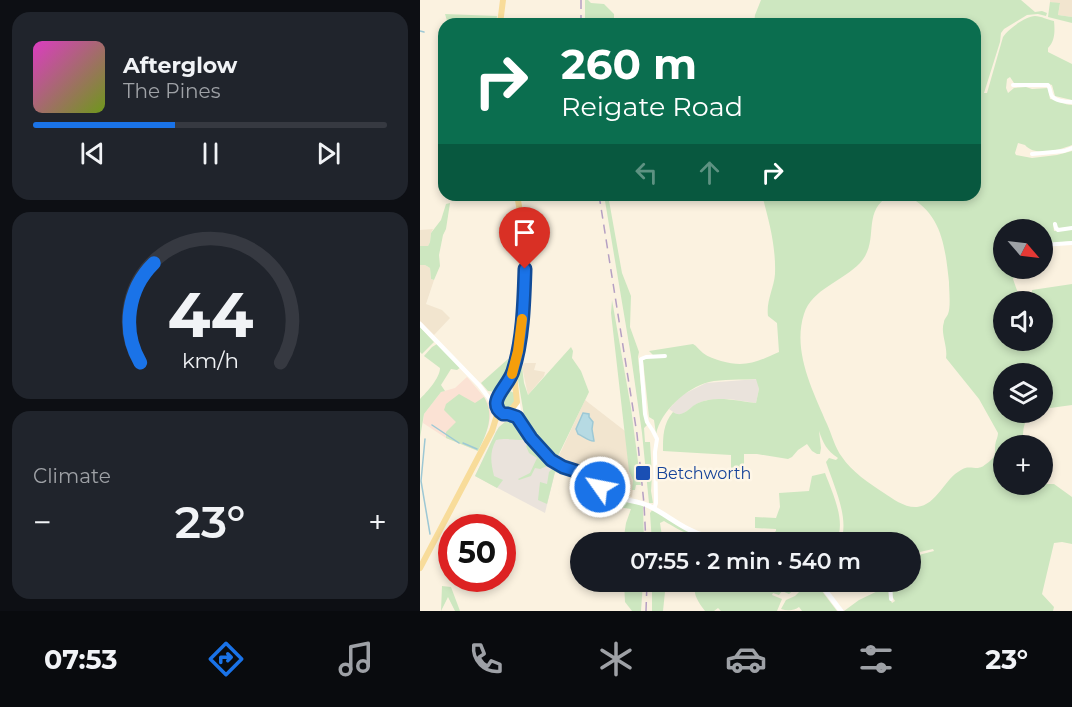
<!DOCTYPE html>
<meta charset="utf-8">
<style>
:root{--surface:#171b24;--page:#20242c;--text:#f1f3f6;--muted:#9ea1a6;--line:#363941;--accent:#1a73e8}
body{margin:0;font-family:Montserrat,sans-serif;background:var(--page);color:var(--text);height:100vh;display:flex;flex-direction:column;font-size:22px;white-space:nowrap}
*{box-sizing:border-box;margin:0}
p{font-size:20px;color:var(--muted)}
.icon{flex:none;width:33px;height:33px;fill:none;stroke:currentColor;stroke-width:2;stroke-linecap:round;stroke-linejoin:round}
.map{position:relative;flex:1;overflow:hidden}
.panel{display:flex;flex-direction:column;gap:12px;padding:12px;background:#0d0f14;width:420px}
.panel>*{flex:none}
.banner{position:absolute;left:18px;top:18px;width:543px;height:183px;border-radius:18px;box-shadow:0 3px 9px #0003;background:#0b6e4f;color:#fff;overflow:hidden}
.needle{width:39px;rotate:118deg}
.tools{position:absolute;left:573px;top:219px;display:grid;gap:12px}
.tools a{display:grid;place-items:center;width:60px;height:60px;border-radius:50%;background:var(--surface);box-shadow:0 3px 9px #0003;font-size:30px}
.speed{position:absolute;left:18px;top:514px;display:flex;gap:12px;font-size:30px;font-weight:700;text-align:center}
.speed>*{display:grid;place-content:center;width:78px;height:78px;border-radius:50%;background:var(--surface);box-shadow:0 3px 9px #0003;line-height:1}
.speed .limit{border:9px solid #d22;background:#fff;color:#111}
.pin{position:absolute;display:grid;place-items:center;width:51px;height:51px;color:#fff;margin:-62px -26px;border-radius:50% 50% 50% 0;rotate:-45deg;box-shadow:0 0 6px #0007}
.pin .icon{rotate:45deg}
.me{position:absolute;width:66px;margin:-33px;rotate:303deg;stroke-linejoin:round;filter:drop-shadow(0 0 4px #0008)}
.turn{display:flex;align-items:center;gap:21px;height:126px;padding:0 24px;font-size:27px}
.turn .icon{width:78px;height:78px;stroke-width:2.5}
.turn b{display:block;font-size:42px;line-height:51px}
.lanes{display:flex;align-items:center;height:57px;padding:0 24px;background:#0003;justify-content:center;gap:30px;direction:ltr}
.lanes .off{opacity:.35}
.big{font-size:45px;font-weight:600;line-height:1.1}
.panel .tile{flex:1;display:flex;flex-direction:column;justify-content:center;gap:9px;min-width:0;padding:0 21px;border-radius:18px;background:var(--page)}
.panel .dial{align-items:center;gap:0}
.dial svg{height:156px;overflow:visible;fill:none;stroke:var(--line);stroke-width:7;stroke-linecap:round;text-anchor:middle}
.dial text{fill:var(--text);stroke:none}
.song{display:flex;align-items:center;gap:18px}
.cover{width:72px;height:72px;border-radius:9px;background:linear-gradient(135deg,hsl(310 70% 55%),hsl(80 70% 35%))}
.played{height:6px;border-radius:3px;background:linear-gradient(90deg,var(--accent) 40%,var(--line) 40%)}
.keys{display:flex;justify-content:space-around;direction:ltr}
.heat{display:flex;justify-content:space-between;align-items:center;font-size:33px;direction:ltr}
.trip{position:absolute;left:150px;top:532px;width:351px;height:60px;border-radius:30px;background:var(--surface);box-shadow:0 3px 9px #0003;font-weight:600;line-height:60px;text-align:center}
.dock{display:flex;height:96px;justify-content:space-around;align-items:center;background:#090b0e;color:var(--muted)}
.dock .icon{width:42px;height:42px}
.dock .active{color:var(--accent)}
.dock b{font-size:27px;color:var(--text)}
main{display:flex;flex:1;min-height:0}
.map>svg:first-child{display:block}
.residential{fill:#f2e5cf}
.commercial{fill:#fbe2d4}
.industrial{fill:#eae3dc}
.green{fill:#cde7c0;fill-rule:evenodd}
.water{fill:#b6dae3;stroke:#9dc8d5;stroke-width:1.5}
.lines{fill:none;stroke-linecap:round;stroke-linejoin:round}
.stream{stroke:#9dc8d5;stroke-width:1.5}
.minor{stroke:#fff;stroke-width:4}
.tertiary{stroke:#fff;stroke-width:4.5}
.secondary{stroke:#fff;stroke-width:5}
.primary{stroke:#f8dc9a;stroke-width:6}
.rail{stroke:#b5a0c3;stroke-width:1.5;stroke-dasharray:9 6;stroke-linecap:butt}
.route-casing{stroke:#114b97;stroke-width:15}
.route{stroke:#1a73e8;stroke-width:10}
.slow{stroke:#f59e0b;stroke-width:10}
.transit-dot{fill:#1a4fb4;stroke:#fef6e6;stroke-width:2}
.labels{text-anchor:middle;stroke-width:5;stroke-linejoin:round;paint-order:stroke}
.transit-label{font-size:16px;fill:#164399;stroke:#fef6e6;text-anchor:start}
</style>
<main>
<section class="panel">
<div class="tile">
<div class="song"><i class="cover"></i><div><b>Afterglow</b><p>The Pines</p></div></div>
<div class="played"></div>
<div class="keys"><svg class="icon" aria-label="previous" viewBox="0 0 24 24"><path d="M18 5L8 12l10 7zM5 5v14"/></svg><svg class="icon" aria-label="pause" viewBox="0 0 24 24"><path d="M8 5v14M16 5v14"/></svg><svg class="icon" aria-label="next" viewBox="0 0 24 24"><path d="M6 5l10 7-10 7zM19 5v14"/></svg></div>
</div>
<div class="tile dial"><svg viewBox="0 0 100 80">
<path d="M14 69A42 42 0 1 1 86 69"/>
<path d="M14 69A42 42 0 0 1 21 18" stroke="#1a73e8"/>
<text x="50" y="56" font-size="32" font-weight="700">44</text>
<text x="50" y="72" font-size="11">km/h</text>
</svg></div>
<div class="tile"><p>Climate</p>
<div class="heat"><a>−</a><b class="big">23°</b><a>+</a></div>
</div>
</section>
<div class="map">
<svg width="652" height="611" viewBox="0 0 652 611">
<rect width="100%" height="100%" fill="#fbf2e0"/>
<g class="residential">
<polygon points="630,0 652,0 652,17 638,15 640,4 630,2"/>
<polygon points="13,229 11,233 10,242 8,246 0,246 0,230"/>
<polygon points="0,265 5,265 10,268 11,279 14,280 6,304 22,310 30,318 14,335 0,321"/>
<polygon points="104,363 116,363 114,370 125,372 124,376 108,395 102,367"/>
<polygon points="165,400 205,431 214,482 212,497 193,491 168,473 136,462"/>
</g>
<polygon class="commercial" points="47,377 64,397 69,405 71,414 68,427 58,451 26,438 3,423 4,414 21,392 35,388"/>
<g class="industrial">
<polygon points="337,379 339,389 336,403 309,399 287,400 278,403 261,415 256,414 249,409 262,395 286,383"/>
<polygon points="85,422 90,422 98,425 105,434 105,440 107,444 110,443 112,445 130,465 136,468 125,513 55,476 76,432 79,427"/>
</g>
<g class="green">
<polygon points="165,0 168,0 171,3 184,4 194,14 194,24 165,24"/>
<path d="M341 0H601L615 12 622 11 627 13 626 16 618 14 607 15 584 29 581 33 580 42 564 93H567L583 37C588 29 606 16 615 16 621 16 628 20 634 21 635 31 635 41 628 48V52L652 64V100L635 96 632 85 626 83H594L590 77 587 79 586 88 588 93 594 88 606 87 612 89 628 88 630 99C638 100 644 105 652 105V145C639 150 615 157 605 145L598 143 595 153 596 155 612 158 637 155 652 151V227L640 229 638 228 636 223H633L634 231 652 229V241L623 244 622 230H584V268L591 269 594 277 593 279 600 299 612 297V290L652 284V405L623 409 622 374H584V412L612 413C602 422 603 433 603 445L584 446V484H634L652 497V544L642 542 634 543 622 594 634 607 633 611H424L439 600 464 588V582H468L469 597 472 603 475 601 472 596 471 582H490L491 557 514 551 513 549 491 554 490 543H420C431 520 413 484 406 462L409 458 416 460 418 458C407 451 403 443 399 431L401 448 400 454H397L392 451 387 444 378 450 372 457 368 459 337 454H324V477H311V455L243 451C243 436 243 424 253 412 263 419 269 407 278 403 295 395 318 401 336 403L339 389 336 379C323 380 301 379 289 382 266 388 241 411 236 434L234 420 229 417 223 360 233 355 229 351 273 344C277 346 279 350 283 353 288 357 295 359 301 361 325 368 337 362 359 352L357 323 348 316C346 301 354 288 355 274 356 246 349 221 342 195H470C440 213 461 240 440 263 423 281 392 289 384 314 372 351 393 391 407 424 412 435 415 448 422 457 432 472 449 483 464 493 473 499 485 508 497 507 517 505 524 479 541 470 547 466 551 468 558 468 563 467 563 466 566 464 579 455 573 453 576 441 577 438 578 436 578 433L559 399 526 358C528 346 520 333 524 322 524 319 527 317 528 314 531 307 529 289 529 282 525 246 522 213 486 195H555V24H334L335 15ZM584 302H622V340H584Z"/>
<polygon points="630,2 640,3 638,15 652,17 652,23 628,17"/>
<polygon points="25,14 77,16 76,24 28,24"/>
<polygon points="184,195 188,195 202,273 211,296 210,327 219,352 218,357 224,415 227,425 224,428 225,442 230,442 232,475 231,491 233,503 229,503 222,433 211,356"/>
<polygon points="30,203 26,229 23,235 19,255 20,266 14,280 11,279 10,268 5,265 0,265 0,246 8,246 10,242 11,233 21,220 26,204"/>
<polygon points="192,300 211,408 221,485 216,485 215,490 212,490 213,480 209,471 191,313"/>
<polygon points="0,327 14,342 2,354 0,352"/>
<path d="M17 344 41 367 37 370 31 369 21 385 25 391 21 392 4 414 0 438V399C7 392 20 378 20 368L4 356 12 347Z"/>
<polygon points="151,347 153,351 152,358 161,371 169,392 137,458 125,452 106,427 97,374 99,367 102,367 104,383 108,395"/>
<polygon points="88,359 92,360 86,381 76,392 68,391 61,383"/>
<path d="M85 391H90L94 393 95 401 87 411 84 412C75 405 77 398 85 391Z"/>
<path d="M39 394 55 403 64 397C75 415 67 434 58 451L26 438V432L36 422 24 410 26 404Z"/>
<path d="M85 422C95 421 99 427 105 434V440C94 440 87 438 76 440 69 453 71 463 74 476L83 480 77 488 55 476 76 432 79 427Z"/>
<polygon points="110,443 130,465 120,469 115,468 111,476 99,480 98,479 110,473 117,458 109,453 106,446"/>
<polygon points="134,467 155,473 165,478 187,496 219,504 223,506 224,543 203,543 206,523 211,509 198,507 181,500 157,479 135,472 127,504 118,500 120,482 127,484 129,472"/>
<path d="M405 473C412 492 428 524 415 543H351L354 540 352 534 356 531V529L335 528V517L356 518 360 507 359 493 389 491 392 476Z"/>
<path d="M233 509 262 527 300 539 302 543C281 543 261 531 244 521L240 523 243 543H232L230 513Z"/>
<polygon points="204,582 223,582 221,611 212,611 205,602"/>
<polygon points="232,582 246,582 243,611 232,611"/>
<path d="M279 582H289L292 587 315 582 326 586 327 583 326 582H383L369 594 362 591 359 595 353 593 352 595 362 599 357 611H301L298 608 294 611H285C279 603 269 590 279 582Z"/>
<path d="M389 582H395L417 611H382L379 607C374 611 367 611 361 609L366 600 375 596Z"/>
<polygon points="22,586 31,587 40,611 35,611 28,597 21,611"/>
</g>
<path class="water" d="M163 413 169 414V417L173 422 172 429 174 441C170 442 163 436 158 434L156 429Z"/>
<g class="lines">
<g class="stream">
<polyline points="0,31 4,32"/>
<polyline points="12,425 39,443"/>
<polyline points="5,439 1,481 10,534"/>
<polyline points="43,443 57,449"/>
</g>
<g class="minor">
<path d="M593 85H628C630 88 630 91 631 94 633 101 646 102 652 102"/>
<polyline points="612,154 644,151 652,148"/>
<polyline points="635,224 636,228 638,230 652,228"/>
<polyline points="622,245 652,243"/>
<polyline points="234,509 236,503 235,452 237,439 233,431 227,422 225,414 221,361 221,359 226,357 245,356"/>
<polyline points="470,582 471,599"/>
</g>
<polyline class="tertiary" points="0,324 59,385 75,406"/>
<g class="secondary">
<path d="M97 402C99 427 119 456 143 467 150 470 157 471 164 474 174 479 180 489 189 494 202 501 217 500 229 506 248 515 265 531 286 536 302 540 320 539 336 540L343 543"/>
<polyline points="399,582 421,611"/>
</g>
<g class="primary">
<polyline points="80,24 83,0"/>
<polyline points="77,410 83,414 88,414 97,402 94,374"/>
<polyline points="0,568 72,431 77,415 75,402 79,394 89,381 94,370 104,305 105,269 104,233 97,195"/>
</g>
<g class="rail">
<polyline points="161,24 161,0"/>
<polyline points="179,195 217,434 224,504 226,543"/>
<polyline points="226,611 227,582"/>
</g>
</g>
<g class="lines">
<g class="route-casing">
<path id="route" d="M105 269C104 301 103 341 93 371 89 386 65 402 83 414H88L97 417 111 438 131 460 143 467 165 474 180 487"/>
</g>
<use href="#route" class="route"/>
<polyline class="slow" points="92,374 98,351 102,319"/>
</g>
<rect class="transit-dot" x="215" y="465" width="16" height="16" rx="3"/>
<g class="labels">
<g class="transit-label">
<text x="236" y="479">Betchworth</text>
</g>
</g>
</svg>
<div class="tools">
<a><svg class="needle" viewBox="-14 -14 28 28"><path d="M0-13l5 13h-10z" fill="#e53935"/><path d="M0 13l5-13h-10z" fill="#9ea1a6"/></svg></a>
<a><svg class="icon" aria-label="sound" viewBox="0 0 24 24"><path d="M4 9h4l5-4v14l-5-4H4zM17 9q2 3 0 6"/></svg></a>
<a><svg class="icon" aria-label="layers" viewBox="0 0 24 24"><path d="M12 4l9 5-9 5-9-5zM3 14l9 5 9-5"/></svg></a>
<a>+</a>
</div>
<div class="speed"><div class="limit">50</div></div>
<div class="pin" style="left:105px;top:269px;background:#d93025"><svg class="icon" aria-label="arrive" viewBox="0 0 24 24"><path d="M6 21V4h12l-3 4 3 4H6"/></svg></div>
<svg class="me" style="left:180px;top:487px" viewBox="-20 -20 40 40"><circle r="17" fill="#1a73e8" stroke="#fff" stroke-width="3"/><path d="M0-11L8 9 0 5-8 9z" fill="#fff"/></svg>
<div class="trip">07:55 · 2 min · 540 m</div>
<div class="banner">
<div class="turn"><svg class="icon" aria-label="right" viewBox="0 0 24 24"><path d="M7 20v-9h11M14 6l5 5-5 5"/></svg><div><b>260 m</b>Reigate Road</div></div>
<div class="lanes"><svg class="icon off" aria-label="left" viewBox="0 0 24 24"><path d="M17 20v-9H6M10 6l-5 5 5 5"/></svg><svg class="icon off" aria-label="ahead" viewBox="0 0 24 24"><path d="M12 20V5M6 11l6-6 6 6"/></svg><svg class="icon" aria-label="right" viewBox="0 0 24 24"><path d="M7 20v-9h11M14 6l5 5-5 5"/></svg></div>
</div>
</div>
</main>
<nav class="dock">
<b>07:53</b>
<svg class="icon active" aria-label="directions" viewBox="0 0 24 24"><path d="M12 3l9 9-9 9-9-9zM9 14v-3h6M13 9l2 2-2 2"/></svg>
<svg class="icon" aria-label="music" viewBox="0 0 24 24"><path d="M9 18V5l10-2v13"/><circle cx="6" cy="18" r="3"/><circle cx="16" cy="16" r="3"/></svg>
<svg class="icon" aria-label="phone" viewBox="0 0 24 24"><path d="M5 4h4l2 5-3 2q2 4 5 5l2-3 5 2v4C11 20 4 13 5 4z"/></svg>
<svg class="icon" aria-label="climate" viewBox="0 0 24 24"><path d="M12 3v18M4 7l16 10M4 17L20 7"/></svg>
<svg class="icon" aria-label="car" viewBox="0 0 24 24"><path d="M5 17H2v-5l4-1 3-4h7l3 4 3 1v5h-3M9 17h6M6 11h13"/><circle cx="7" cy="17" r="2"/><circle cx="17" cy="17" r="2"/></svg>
<svg class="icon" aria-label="filters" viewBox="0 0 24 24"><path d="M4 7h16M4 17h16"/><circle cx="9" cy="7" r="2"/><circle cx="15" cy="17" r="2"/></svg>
<b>23°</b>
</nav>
